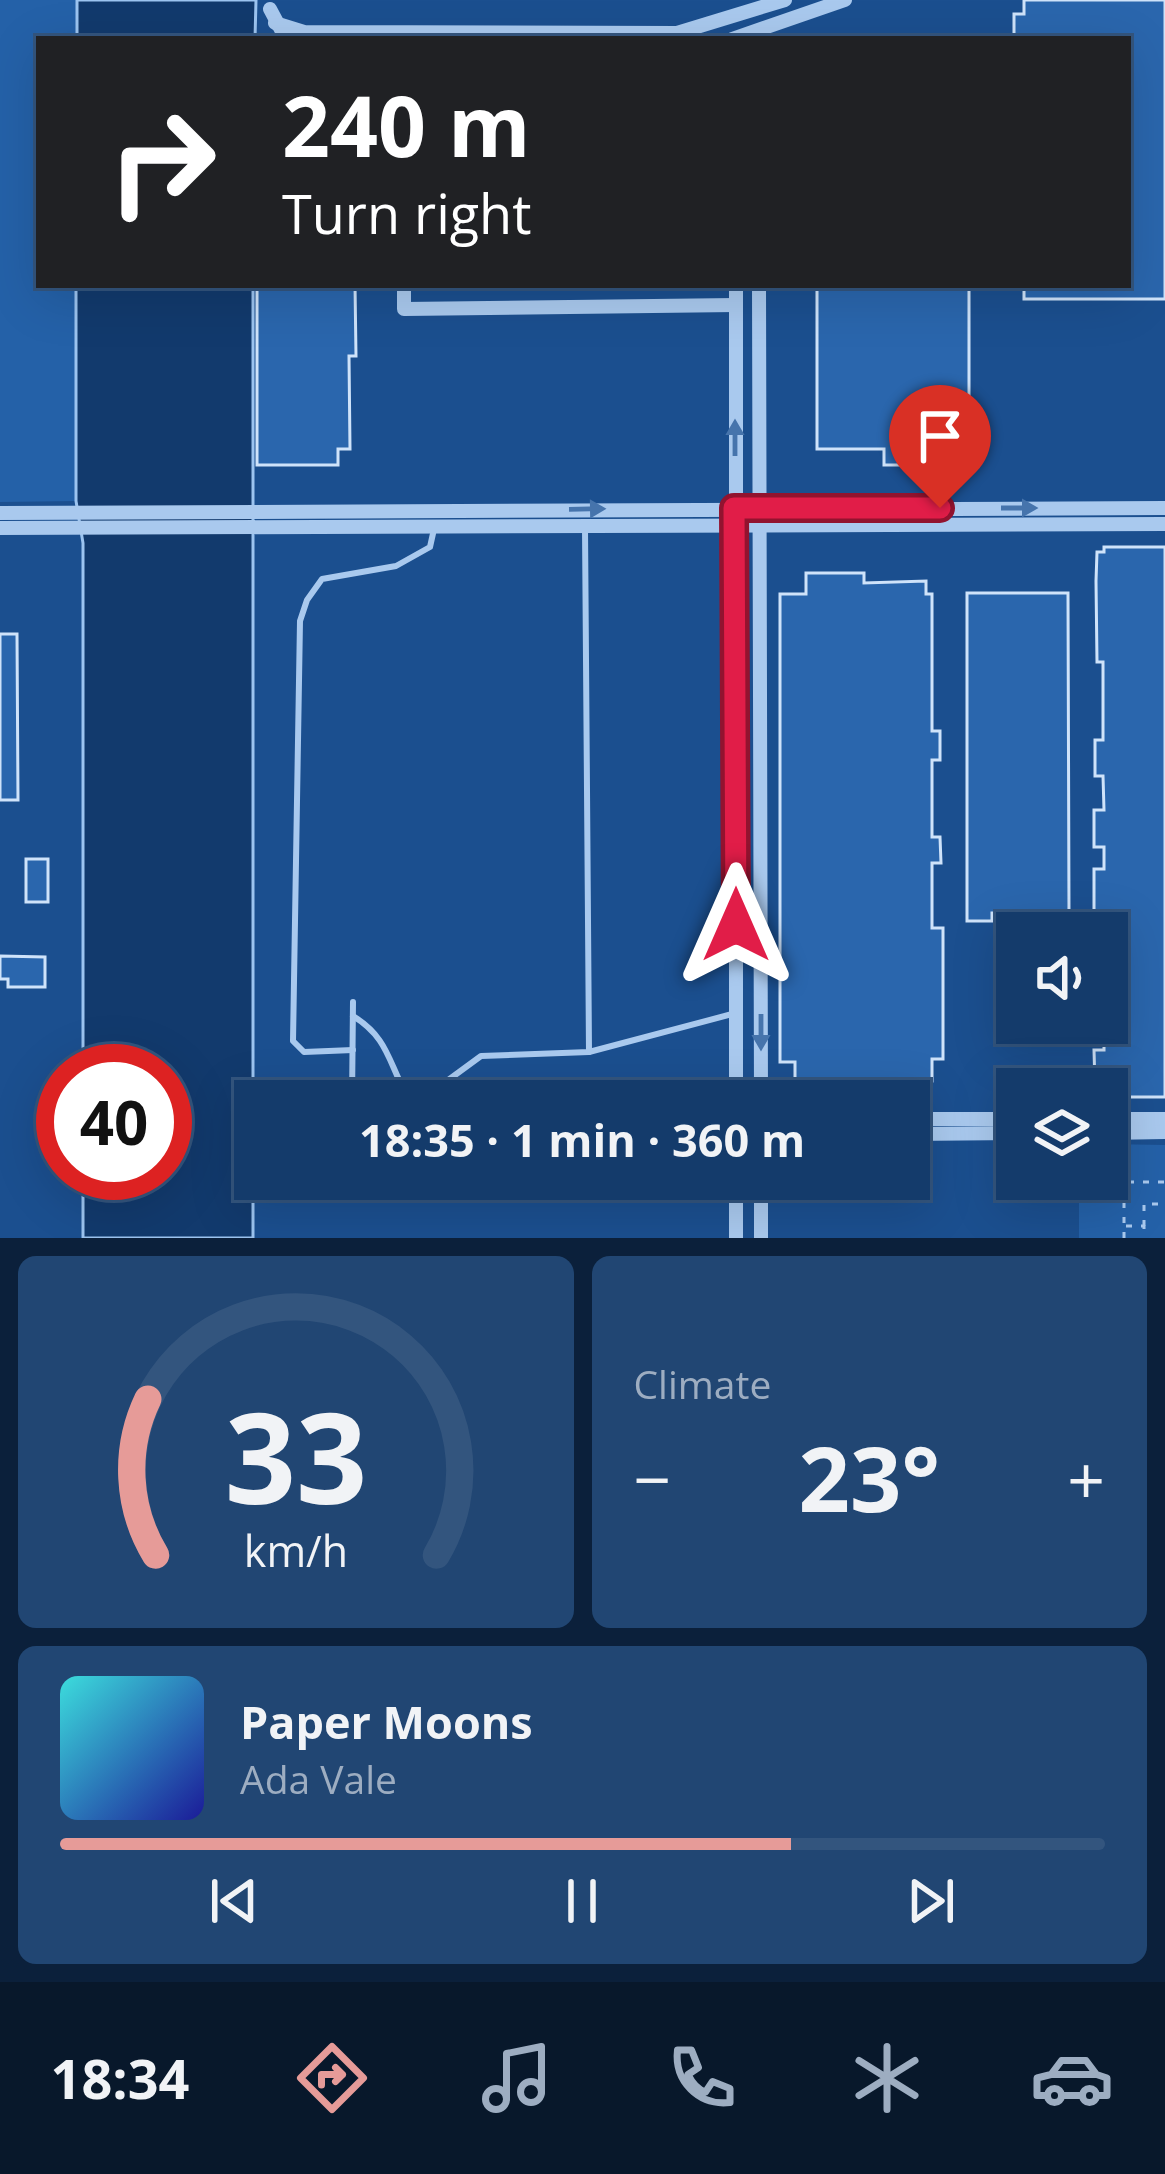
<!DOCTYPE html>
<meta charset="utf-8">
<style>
:root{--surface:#143b6b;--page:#214673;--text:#f1f3f6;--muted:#9dadc1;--line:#33557e;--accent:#e69b98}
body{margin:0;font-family:"Open Sans",sans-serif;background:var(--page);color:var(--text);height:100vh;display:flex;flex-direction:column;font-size:45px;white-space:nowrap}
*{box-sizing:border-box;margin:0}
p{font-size:39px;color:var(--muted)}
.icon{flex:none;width:66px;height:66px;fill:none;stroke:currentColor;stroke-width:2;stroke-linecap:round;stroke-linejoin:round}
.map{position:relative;height:1238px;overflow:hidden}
.side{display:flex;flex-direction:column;gap:18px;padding:18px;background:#0b203b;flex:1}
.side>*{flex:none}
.banner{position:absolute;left:36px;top:36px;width:1095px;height:252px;border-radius:0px;box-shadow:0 12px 48px #0002,0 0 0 3px var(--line);background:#202124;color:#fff;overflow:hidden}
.controls{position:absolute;left:996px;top:912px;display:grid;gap:24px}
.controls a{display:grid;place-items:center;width:132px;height:132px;border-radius:0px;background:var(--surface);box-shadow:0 12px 48px #0002,0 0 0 3px var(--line);font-size:60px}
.speed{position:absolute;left:36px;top:1044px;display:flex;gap:24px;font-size:60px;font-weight:700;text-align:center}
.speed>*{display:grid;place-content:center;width:156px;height:156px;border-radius:50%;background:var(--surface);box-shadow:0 12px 48px #0002,0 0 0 3px var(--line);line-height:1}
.speed .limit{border:18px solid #d22;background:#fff;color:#111}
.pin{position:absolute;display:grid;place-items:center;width:102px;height:102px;color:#fff;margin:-123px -51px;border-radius:50% 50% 50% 0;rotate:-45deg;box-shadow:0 0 12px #0007}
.pin .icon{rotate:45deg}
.me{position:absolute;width:132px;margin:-66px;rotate:0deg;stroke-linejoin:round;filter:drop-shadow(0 0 9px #0008)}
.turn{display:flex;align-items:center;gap:42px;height:252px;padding:0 48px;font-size:54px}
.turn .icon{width:156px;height:156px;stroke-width:2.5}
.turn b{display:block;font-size:84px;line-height:102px}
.big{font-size:90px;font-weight:700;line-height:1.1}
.side .tile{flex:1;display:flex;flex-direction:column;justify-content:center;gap:18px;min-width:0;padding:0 42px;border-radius:18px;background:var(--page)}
.side .dial{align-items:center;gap:0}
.dial svg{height:312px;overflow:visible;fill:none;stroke:var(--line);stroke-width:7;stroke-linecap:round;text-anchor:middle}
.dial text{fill:var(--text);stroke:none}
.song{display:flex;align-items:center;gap:36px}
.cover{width:144px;height:144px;border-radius:18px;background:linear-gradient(135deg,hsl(180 70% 55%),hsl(240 70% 35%))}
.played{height:12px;border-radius:6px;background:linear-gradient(90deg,var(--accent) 70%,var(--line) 70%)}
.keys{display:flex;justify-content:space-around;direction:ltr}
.heat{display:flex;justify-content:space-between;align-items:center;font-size:66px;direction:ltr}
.side .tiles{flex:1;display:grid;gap:18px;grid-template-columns:1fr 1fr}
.tile:last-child{grid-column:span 2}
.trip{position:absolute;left:234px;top:1080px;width:696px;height:120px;border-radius:0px;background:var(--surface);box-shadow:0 12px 48px #0002,0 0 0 3px var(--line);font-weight:700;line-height:120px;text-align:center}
.dock{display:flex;height:192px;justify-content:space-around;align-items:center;background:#08182b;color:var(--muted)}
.dock .icon{width:84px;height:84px}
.dock .on{color:var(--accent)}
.dock b{font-size:54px;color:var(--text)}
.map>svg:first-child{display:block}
.green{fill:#2461a8}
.water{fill:#123a6d;stroke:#9cc4f0;stroke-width:3}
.building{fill:#2a66ad;stroke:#cfe3fa;stroke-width:3}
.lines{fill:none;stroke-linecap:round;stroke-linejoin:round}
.path{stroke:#a9c9ee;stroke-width:3;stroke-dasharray:6 9;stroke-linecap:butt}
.service{stroke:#a9c9ee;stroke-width:6}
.tertiary{stroke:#a9c9ee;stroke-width:14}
.oneway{fill:#4674ac}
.route-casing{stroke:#92132f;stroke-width:30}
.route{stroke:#e11d48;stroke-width:21}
</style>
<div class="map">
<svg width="1165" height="1238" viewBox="0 0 1165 1238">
<rect width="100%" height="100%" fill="#1b4f8f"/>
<g class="green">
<polygon points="0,0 77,0 77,39 39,39 39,285 76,285 76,501 0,502"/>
<polygon points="1107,1144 1165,1145 1165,1238 1079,1238 1079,1179 1107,1179"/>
</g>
<g class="water">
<polygon points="77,0 256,0 255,39 77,39"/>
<polygon points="76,285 253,285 253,1238 83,1238 83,1173 165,1173 165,1071 83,1071 83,543 76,501"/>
</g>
<g class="building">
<polygon points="1024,0 1165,0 1165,299 1024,299 1024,285 1128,285 1128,39 1014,39 1014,14 1024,14"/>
<polygon points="257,285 355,285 356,356 349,356 350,449 338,449 338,465 257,465"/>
<polygon points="817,285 969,285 969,449 947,449 947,465 884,465 884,449 817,449"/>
<polygon points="1104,547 1165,547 1165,1097 1107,1097 1104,1086 1095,1086 1094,1050 1104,1050 1104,1023 1107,1023 1107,933 1094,933 1094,869 1104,869 1104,847 1094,847 1094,810 1104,810 1103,776 1095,776 1095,740 1103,740 1103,662 1097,662 1096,581 1097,552 1104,552"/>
<polygon points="806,573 864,573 864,583 926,581 926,594 932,594 932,731 940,731 940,760 932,760 932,837 940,837 941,863 932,863 932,928 943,928 943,1059 932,1059 932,1081 866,1081 866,1101 820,1101 820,1081 795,1081 795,1062 780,1062 780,594 806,594"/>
<polygon points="967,593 1068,593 1069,913 992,913 992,921 967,921"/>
<polygon points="0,634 17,634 18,800 0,800"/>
<rect x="26" y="859" width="22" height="43"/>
<polygon points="0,956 45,957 45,987 8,987 8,979 0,979"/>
</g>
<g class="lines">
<g class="path">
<polyline points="1126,1226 1144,1226 1144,1238"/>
<polyline points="1144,1226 1144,1204 1165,1204"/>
<polyline points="1124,1238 1124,1182 1165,1182"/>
</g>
<g class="service">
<polyline points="585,528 589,1052"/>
<path d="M353 1016C387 1037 388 1060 405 1092L425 1097 481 1056 589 1052 736 1013"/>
<polyline points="353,1050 304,1052 293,1041 300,621 307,600 322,579 396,566 430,547 434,529"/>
<polyline points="352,1101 353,1002"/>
</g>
<g class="tertiary">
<polyline points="270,9 286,39"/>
<polyline points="275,23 304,32 677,33 785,0"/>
<polyline points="732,39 845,0"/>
<polyline points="404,285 404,309 736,305"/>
<polyline points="736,285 736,1101"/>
<polyline points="759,285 761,1101"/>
<polyline points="0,513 1165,508"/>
<polyline points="0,528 1165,524"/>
<polyline points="909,1119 1017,1119"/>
<polyline points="1107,1119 1165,1119"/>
<polyline points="1107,1133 1165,1132"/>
<polyline points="909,1134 1017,1133"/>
<polyline points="736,1238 736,1179"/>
<polyline points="761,1238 761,1179"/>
</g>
</g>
<defs><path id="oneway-solid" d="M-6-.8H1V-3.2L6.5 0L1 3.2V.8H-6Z" transform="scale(3)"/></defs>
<g class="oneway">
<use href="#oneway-solid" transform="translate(735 438) rotate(-90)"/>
<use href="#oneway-solid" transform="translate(1019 508)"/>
<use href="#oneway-solid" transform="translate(587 509) rotate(-1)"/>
<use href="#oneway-solid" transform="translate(761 1032) rotate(90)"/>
</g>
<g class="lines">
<g class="route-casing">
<polyline id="route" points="736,925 734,508 940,508"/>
</g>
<use href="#route" class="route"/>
</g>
</svg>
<div class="controls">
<a><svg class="icon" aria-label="sound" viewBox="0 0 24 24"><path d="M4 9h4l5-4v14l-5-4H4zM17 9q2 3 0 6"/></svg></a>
<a><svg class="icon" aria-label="layers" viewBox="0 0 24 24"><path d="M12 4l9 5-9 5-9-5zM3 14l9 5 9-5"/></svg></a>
</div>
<div class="speed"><div class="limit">40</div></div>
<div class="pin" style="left:940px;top:508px;background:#d93025"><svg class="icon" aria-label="arrive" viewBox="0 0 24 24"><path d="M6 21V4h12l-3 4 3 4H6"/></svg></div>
<svg class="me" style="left:736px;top:925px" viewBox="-20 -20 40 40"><path d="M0-17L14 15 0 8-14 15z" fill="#e11d48" stroke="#fff" stroke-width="4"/></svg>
<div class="trip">18:35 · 1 min · 360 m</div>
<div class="banner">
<div class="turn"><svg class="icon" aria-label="right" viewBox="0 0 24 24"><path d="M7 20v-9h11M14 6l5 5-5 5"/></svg><div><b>240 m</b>Turn right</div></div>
</div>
</div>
<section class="side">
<div class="tiles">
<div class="tile dial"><svg viewBox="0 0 100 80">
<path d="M14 69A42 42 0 1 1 86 69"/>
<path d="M14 69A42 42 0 0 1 12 29" stroke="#e69b98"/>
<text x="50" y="56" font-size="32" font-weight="700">33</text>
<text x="50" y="72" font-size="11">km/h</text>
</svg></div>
<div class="tile"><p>Climate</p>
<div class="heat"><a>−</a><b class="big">23°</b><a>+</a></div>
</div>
<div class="tile">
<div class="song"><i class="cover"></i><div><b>Paper Moons</b><p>Ada Vale</p></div></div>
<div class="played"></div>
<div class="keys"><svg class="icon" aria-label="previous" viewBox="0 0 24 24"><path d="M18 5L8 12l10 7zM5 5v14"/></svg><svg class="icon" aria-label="pause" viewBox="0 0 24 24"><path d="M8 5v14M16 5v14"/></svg><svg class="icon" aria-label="next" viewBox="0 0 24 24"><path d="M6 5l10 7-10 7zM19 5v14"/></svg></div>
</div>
</div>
</section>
<nav class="dock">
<b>18:34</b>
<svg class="icon on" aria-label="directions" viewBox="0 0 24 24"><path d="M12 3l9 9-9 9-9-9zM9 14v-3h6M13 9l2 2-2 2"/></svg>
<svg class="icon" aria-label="music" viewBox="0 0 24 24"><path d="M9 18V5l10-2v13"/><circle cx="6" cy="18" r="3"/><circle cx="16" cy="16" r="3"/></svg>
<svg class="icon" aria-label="phone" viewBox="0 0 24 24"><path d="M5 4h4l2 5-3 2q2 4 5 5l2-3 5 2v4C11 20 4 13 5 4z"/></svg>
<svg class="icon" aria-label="climate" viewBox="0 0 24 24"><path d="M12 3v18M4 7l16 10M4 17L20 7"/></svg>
<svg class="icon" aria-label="car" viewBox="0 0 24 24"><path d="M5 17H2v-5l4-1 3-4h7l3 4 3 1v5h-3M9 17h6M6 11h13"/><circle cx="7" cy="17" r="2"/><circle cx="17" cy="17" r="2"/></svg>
</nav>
